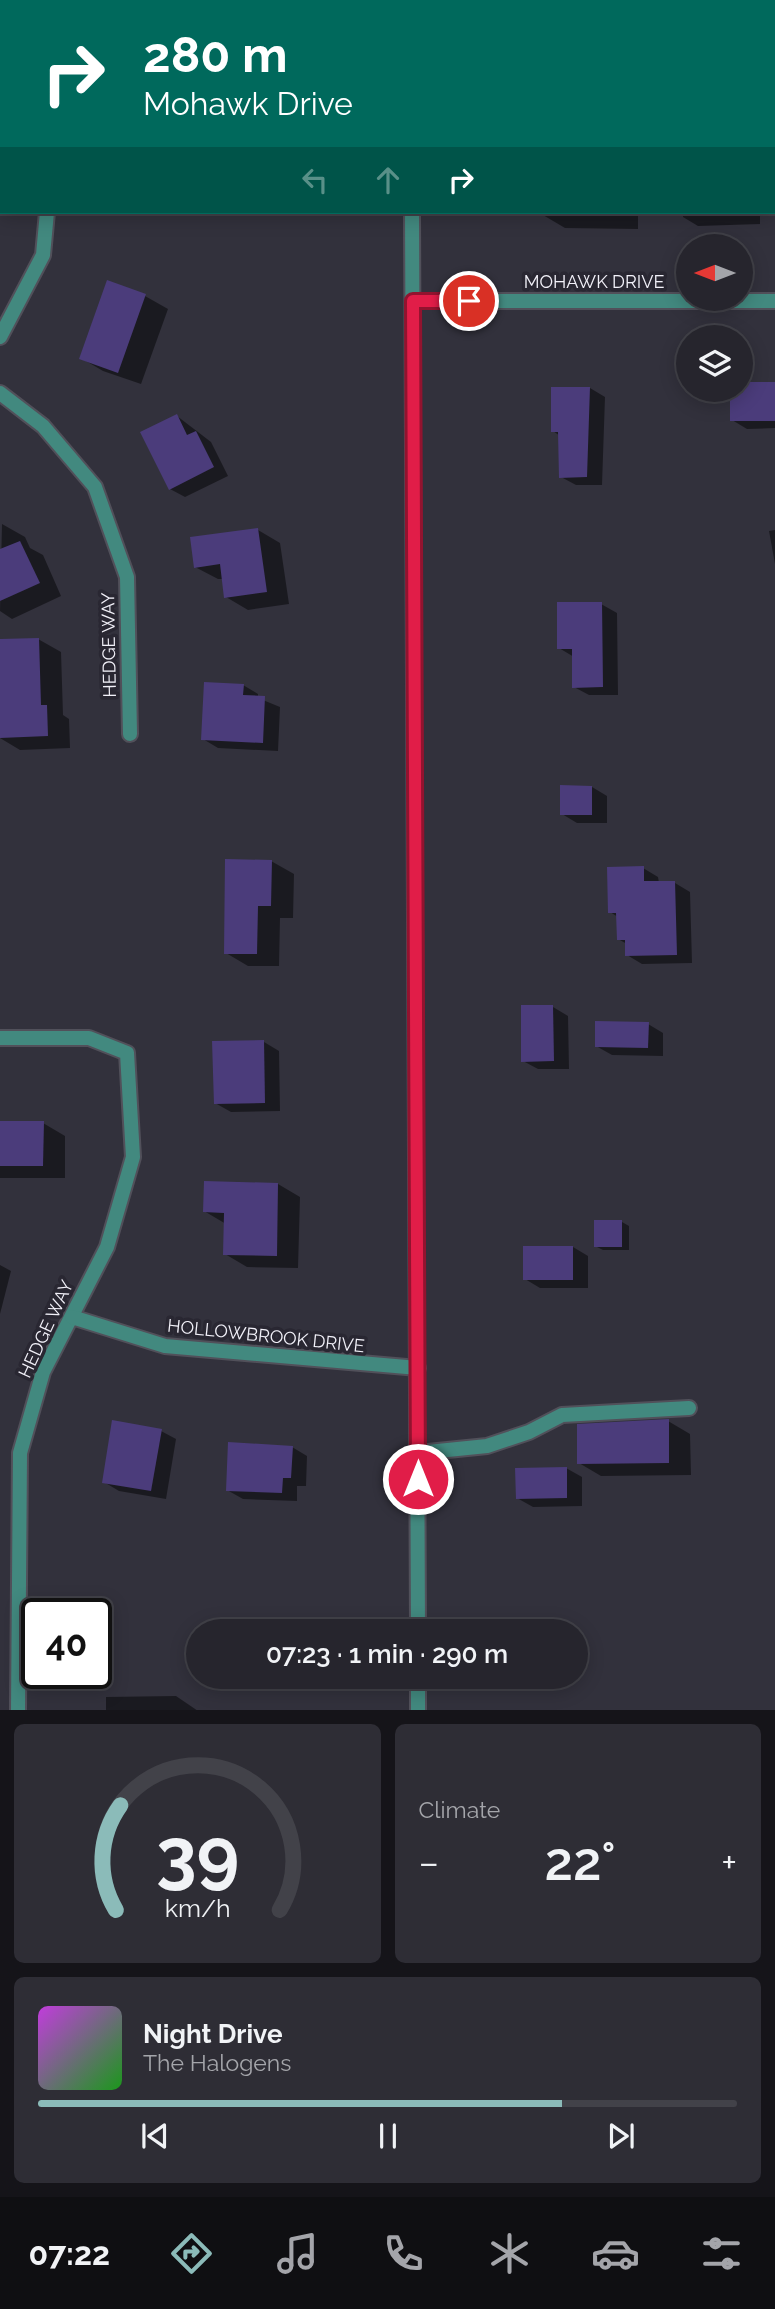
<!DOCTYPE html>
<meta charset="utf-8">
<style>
:root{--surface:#26252d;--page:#2e2d35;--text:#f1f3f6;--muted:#a4a5aa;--line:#424249;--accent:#8bbbb9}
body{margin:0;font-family:Raleway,sans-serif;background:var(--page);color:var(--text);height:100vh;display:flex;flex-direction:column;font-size:26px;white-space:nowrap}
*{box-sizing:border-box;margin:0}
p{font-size:23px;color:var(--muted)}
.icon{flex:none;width:38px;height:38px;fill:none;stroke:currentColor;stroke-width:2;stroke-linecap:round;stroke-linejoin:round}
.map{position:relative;height:1710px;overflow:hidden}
.details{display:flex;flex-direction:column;gap:14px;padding:14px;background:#151419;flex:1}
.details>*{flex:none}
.hud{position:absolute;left:0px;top:0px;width:775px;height:214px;box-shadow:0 4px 18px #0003,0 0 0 2px var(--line);background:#00695c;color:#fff;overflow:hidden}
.needle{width:46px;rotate:270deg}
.controls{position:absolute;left:676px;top:234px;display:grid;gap:14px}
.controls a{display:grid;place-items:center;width:77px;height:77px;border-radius:50%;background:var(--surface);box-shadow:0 4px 18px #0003,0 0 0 2px var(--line);font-size:35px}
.speed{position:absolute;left:21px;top:1598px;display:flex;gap:14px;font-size:35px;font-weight:700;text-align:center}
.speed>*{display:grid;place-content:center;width:91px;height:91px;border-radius:50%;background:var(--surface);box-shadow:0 4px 18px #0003,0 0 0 2px var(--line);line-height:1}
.speed .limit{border:4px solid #111;border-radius:10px;background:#fff;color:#111}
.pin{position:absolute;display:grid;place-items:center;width:60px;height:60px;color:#fff;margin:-30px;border:4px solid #fff;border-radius:50%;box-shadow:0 2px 7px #0007}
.me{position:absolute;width:77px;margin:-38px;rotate:0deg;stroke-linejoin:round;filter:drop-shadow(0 0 5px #0008)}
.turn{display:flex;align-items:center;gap:24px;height:147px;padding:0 28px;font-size:32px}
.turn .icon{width:91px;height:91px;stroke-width:2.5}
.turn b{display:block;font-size:49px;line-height:60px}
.lanes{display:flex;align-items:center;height:66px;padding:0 28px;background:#0003;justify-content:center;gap:35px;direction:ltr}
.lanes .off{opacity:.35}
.big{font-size:52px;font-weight:600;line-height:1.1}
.details .tile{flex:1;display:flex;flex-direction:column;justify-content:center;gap:10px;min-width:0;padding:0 24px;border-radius:10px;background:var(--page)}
.details .dial{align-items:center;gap:0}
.dial svg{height:182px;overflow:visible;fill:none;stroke:var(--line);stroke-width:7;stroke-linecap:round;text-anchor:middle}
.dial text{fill:var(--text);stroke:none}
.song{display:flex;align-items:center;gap:21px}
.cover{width:84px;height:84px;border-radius:10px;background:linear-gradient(135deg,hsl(290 70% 55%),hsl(120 70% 35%))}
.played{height:7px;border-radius:4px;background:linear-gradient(90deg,var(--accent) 75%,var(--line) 75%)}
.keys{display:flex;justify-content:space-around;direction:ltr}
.heat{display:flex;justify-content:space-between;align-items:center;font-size:38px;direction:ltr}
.details .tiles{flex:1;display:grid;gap:14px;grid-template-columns:1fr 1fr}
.tile:last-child{grid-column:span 2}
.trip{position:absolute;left:186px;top:1619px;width:402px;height:70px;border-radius:35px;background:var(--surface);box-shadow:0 4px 18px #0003,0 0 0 2px var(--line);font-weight:600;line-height:70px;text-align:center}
.dock{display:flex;height:112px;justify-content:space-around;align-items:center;background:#0f0f12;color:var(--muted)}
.dock .icon{width:49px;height:49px}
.dock .active{color:var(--accent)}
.dock b{font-size:32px;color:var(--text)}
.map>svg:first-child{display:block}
.shadow{fill:#0007}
.building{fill:#4b3c7b}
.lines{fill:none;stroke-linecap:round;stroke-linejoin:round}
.service-casing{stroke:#51505a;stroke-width:18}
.minor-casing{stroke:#51505a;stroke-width:18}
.tertiary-casing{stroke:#51505a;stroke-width:18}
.service{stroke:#42897f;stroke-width:14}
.minor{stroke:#42897f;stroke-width:14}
.tertiary{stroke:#42897f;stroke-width:14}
.route-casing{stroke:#92132f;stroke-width:18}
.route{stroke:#e11d48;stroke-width:12}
.labels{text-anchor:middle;stroke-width:7;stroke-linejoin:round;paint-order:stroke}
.street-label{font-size:18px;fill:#f2f1f9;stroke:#292732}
</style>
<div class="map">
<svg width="775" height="1711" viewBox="0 0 775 1711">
<rect width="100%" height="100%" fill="#32313c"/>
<g class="shadow">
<polygon points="260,0 350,0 260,2"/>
<polygon points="543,212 638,212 638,229 565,228 543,215"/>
<polygon points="683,212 760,212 760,224 698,226 683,217"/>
<polygon points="108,282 145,296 168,309 141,384 103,371 81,358"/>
<polygon points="775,383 775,428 747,429 732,420 740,390"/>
<polygon points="590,388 605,397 602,485 576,485 561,477 560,436 553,431"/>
<polygon points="177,416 211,442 228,476 185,497 170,489"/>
<polygon points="2,524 25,537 30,548 43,555 61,596 12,619 0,611"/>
<polygon points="258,530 280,543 289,604 248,610 226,597 223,579 218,579 195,567"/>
<polygon points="775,530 775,564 769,531"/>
<polygon points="601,604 617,613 618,695 589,695 574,687 574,657 559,648"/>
<polygon points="38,639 61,652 63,715 69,719 70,748 20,750 0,738 0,640"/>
<polygon points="243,685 258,694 258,698 280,707 278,751 218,748 203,739"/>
<polygon points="592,787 607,796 607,823 577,823 562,814"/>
<polygon points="271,861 294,874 293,918 280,918 279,966 248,966 226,953"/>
<polygon points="643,868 658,877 659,883 675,883 690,892 692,963 642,964 627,955 627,944 618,939 618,917 610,912"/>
<polygon points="553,1007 568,1016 569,1069 538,1069 523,1061"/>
<polygon points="648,1024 663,1033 663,1056 612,1055 596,1046"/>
<polygon points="264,1042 279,1051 280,1111 231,1112 215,1103"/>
<polygon points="0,1123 43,1123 65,1136 65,1178 0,1178"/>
<polygon points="278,1184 300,1197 298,1268 247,1267 225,1254 226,1224 204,1211"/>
<polygon points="622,1222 629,1226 629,1250 603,1250 595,1246"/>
<polygon points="573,1247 588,1256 588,1288 540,1288 525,1279"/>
<polygon points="0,1265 11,1271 0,1314"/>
<polygon points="668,1421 690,1434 691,1475 601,1476 579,1463"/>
<polygon points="161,1431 176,1439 166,1499 119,1491 104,1482"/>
<polygon points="292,1447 307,1456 306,1486 297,1486 297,1501 243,1499 227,1490"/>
<polygon points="566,1468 582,1477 582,1506 533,1507 517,1498"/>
<polygon points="176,1696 198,1711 106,1711 106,1697"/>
</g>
<g class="building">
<polygon points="107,280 146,294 118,373 79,359"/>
<polygon points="740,382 775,382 775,421 730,421 730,390 740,390"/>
<polygon points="551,387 590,387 587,477 559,478 558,432 551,432"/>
<polygon points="177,414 187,435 196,431 214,467 169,490 140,432"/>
<polygon points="258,528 267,592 224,598 220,564 194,568 190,537"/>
<polygon points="20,541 40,583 0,601 0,549"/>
<polygon points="557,602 602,602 603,687 572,688 572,649 557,649"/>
<polygon points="39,638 41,705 47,705 48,736 0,738 0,639"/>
<polygon points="204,682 244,684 243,695 265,696 263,743 201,740"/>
<polygon points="560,785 592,786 592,815 560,815"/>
<polygon points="225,859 272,860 271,906 258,906 257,954 224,954"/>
<polygon points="644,866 644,881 675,881 677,955 625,956 625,940 617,940 616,913 608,913 607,867"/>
<polygon points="521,1005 553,1005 554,1061 521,1062"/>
<polygon points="595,1021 649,1022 648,1048 595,1047"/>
<polygon points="264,1040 265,1103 214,1104 212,1041"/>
<polygon points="0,1121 44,1121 43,1166 0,1166"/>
<polygon points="204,1181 278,1183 277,1256 223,1255 224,1213 203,1212"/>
<rect x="594" y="1220" width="28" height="27"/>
<rect x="523" y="1246" width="50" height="34"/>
<polygon points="669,1419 669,1463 577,1464 577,1424"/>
<polygon points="112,1420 162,1429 151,1491 102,1483"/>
<polygon points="228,1442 293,1446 291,1478 283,1478 282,1493 226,1491"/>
<polygon points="567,1467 567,1498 516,1499 515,1468"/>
</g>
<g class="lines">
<g class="service-casing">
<polyline id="service" points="418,1453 487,1446 529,1432 562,1415 689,1408"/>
</g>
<g class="minor-casing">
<g id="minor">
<polyline points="12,0 13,2"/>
<polyline points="413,301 775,301"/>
<polyline points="0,337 43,255 47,212"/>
<polyline points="0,393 43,426 95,487 127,577 130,734"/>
<polyline points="0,1038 89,1038 127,1053 133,1157 107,1247 43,1372 20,1453 18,1711"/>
<polyline points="72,1317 165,1346 418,1368"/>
</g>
</g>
<g class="tertiary-casing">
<g id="tertiary">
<polyline points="411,0 411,2"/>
<polyline points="412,212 418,1631"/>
<polyline points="418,1676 418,1711"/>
</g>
</g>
<use href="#service" class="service"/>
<use href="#minor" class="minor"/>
<use href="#tertiary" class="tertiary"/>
</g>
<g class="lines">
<g class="route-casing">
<polyline id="route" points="418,1479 413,301 469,301"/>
</g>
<use href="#route" class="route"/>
</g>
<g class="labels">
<g class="street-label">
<text x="594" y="288">MOHAWK DRIVE</text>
<text transform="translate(109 645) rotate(-91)" y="6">HEDGE WAY</text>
<text transform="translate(46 1329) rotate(-65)" y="6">HEDGE WAY</text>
<text transform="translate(266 1336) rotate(6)" y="6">HOLLOWBROOK DRIVE</text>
</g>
</g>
</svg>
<div class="controls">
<a><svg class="needle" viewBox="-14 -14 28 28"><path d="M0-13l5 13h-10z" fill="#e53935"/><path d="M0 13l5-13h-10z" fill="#a4a5aa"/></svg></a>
<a><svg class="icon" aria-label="layers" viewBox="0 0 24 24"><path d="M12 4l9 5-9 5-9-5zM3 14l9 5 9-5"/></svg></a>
</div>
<div class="speed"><div class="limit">40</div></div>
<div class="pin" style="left:469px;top:301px;background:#d93025"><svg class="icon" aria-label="arrive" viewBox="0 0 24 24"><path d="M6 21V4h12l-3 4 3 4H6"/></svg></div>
<svg class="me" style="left:418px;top:1479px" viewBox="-20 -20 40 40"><circle r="17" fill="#e11d48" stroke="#fff" stroke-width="3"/><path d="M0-11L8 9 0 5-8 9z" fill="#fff"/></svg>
<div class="trip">07:23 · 1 min · 290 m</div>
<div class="hud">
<div class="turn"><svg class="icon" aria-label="right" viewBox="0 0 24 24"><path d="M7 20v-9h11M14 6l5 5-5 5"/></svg><div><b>280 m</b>Mohawk Drive</div></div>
<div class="lanes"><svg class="icon off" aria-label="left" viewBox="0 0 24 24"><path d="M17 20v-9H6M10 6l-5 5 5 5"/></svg><svg class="icon off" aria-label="ahead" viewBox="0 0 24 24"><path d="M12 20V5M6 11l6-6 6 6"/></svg><svg class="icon" aria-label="right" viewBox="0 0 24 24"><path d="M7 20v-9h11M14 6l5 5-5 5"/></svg></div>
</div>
</div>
<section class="details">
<div class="tiles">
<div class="tile dial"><svg viewBox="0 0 100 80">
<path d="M14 69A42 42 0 1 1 86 69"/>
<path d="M14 69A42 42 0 0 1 16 23" stroke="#8bbbb9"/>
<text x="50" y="56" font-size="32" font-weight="700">39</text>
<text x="50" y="72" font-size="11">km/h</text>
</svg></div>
<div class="tile"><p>Climate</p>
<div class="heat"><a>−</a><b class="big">22°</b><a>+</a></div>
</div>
<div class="tile">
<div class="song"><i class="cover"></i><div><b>Night Drive</b><p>The Halogens</p></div></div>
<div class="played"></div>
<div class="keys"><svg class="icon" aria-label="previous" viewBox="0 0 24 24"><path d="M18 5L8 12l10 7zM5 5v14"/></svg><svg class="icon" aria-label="pause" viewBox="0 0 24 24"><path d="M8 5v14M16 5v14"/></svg><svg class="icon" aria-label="next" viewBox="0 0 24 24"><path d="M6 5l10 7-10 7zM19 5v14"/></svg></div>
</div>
</div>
</section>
<nav class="dock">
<b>07:22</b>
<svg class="icon active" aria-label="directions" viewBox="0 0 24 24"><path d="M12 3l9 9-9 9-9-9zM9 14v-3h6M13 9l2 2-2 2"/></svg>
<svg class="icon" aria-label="music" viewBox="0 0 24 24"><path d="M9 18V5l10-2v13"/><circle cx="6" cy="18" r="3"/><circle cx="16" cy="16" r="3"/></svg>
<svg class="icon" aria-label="phone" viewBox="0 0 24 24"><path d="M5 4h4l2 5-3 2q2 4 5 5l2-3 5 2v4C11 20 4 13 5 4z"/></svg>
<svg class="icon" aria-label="climate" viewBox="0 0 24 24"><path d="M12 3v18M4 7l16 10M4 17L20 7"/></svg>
<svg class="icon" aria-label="car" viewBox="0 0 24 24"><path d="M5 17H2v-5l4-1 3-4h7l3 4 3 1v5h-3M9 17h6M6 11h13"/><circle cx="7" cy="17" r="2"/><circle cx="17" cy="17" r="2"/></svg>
<svg class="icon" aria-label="filters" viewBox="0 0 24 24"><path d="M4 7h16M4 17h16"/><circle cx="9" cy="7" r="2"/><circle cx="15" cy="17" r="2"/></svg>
</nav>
